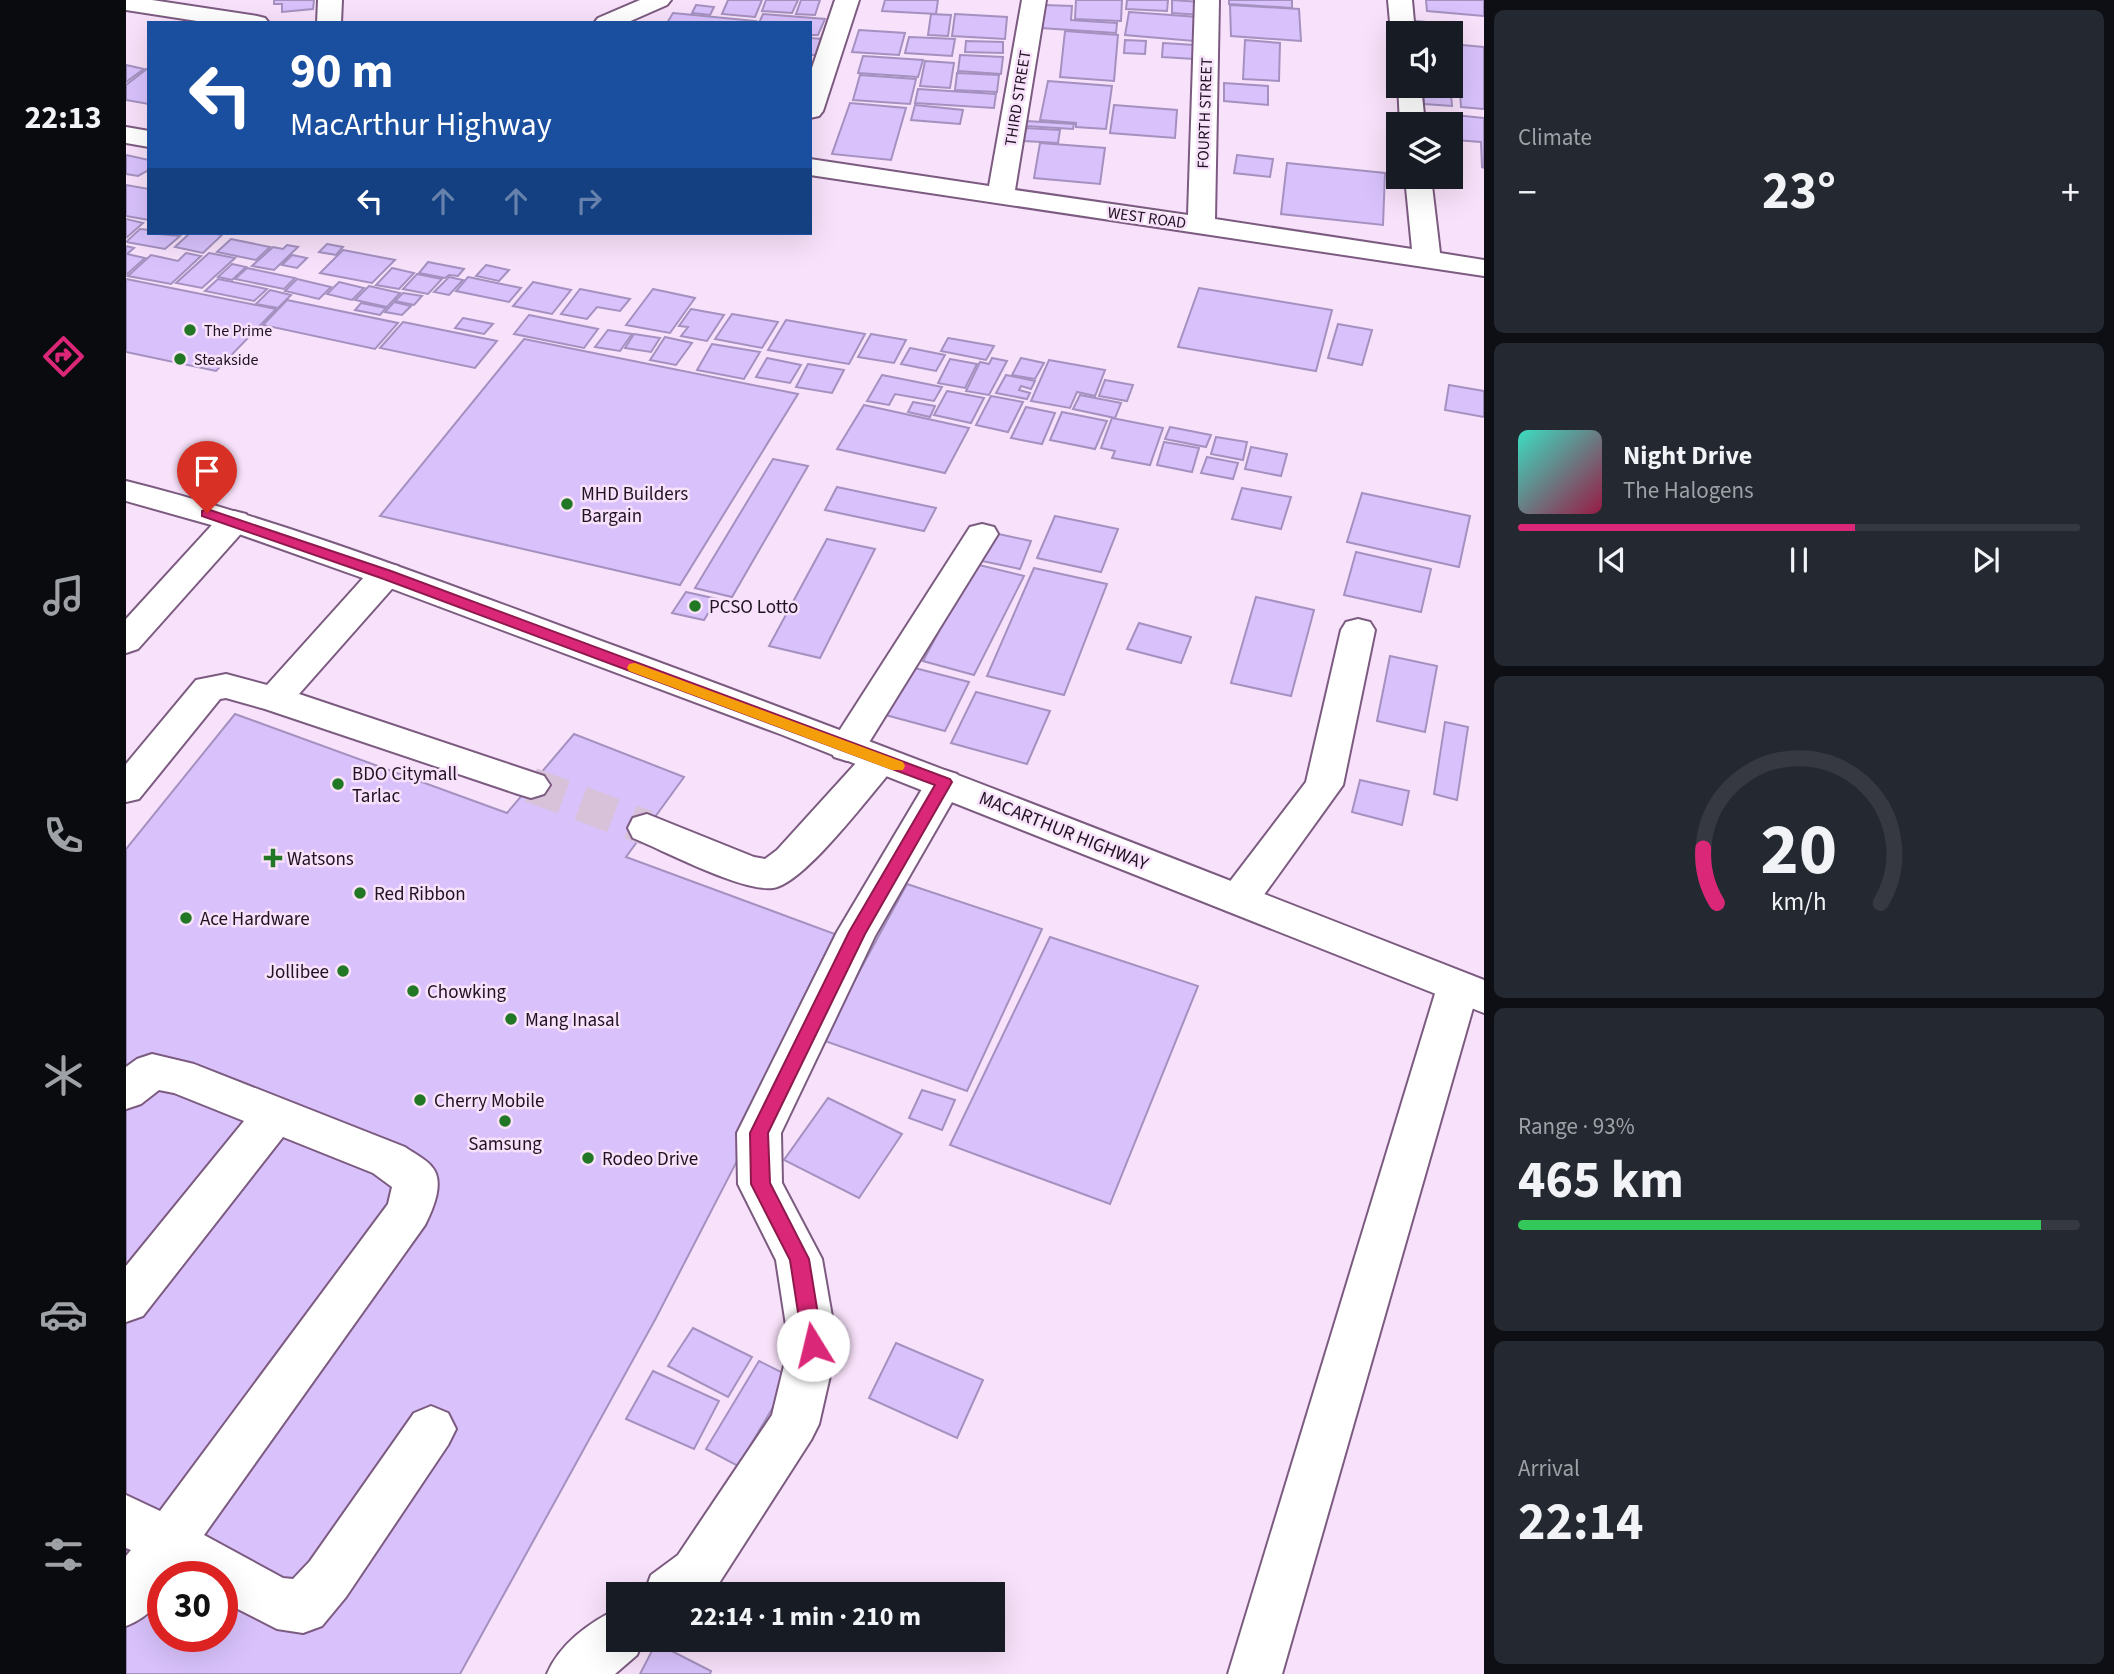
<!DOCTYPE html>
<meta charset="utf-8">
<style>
:root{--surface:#171b24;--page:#242831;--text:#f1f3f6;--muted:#9ea1a6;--line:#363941;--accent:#db2777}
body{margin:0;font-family:"Source Sans 3",sans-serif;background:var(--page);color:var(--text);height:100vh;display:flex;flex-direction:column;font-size:26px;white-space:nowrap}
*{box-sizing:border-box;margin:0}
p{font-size:23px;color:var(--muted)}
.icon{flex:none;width:38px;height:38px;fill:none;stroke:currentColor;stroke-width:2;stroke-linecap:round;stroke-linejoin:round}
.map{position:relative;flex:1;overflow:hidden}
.details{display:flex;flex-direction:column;gap:10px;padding:10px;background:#0d0f14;width:630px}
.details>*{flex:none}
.hud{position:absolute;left:21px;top:21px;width:665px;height:214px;border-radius:0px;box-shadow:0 7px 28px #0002;background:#1a4fa0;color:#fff;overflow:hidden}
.buttons{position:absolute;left:1260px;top:21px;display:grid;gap:14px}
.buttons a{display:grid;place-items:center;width:77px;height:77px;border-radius:0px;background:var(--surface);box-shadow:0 7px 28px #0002;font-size:35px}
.speed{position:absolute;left:21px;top:1561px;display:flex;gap:14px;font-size:35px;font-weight:700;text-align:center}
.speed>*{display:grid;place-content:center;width:91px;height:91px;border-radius:50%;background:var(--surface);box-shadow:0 7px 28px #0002;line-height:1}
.speed .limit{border:10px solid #d22;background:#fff;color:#111}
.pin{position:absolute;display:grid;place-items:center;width:60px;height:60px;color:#fff;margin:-72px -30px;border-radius:50% 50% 50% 0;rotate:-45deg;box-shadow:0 0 7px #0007}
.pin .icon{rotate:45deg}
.me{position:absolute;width:77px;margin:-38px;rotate:351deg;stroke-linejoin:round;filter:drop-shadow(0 0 5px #0008)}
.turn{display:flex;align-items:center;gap:24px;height:147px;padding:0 28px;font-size:32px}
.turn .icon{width:91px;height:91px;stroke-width:2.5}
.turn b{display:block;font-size:49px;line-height:60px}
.lanes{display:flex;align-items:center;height:66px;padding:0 28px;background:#0003;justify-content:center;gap:35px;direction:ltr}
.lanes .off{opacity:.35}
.big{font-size:52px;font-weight:700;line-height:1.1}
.details .card{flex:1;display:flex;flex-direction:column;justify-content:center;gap:10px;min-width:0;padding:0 24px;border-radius:10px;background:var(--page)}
.details .dial{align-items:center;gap:0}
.dial svg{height:182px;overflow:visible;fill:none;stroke:var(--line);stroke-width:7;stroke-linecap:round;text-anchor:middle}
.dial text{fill:var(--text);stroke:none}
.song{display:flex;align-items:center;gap:21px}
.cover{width:84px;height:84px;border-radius:10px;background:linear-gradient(135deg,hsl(170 70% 55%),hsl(340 70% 35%))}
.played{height:7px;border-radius:4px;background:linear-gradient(90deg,var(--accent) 60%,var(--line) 60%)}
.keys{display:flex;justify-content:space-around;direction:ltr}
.heat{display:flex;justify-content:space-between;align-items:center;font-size:38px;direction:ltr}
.charge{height:10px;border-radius:5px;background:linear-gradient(90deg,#34c759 93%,var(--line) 0)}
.trip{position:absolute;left:480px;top:1582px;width:399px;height:70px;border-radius:0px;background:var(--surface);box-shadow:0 7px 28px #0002;font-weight:700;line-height:70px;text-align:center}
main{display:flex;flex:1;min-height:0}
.dock{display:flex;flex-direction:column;width:126px;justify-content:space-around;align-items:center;background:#090b0e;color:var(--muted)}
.dock .icon{width:49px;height:49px}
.dock .selected{color:var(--accent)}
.dock b{font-size:32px;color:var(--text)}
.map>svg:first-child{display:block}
.building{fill:#d9c2fc;stroke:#a491c0;stroke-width:2;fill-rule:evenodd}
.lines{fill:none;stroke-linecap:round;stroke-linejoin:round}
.minor-tunnel{stroke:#d7c2d9;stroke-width:35;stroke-dasharray:35 18;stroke-linecap:butt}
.minor-casing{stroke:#7c5b80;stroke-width:4}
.highway-casing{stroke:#7c5b80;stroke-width:4}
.minor{fill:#fff;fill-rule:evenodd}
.highway{fill:#fff;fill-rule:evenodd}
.route{fill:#db2777;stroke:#8e194d;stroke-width:2}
.slow{fill:#f59e0b}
.poi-dot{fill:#217723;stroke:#f8e1fa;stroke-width:2.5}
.labels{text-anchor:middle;stroke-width:5;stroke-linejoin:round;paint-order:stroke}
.far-street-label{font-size:16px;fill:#1f1221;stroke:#f8e1fa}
.far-poi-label{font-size:16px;fill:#1f1221;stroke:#f8e1fa;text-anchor:start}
.poi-label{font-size:19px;fill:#1f1221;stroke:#f8e1fa;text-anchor:start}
.street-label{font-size:19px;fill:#1f1221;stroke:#f8e1fa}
</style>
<main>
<nav class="dock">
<b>22:13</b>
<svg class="icon selected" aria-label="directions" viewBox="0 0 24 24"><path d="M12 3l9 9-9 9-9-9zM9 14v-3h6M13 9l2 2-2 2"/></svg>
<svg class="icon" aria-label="music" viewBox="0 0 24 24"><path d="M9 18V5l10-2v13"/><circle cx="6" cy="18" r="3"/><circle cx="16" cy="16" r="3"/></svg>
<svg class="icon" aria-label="phone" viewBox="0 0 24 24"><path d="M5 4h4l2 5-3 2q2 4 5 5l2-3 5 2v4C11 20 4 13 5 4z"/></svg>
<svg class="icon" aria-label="climate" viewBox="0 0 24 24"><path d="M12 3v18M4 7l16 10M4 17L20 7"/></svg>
<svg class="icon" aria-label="car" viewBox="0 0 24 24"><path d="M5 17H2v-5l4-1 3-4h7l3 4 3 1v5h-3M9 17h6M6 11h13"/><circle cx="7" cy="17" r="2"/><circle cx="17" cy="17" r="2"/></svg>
<svg class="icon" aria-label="filters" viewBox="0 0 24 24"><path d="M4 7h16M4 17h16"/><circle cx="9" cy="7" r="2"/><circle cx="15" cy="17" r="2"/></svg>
</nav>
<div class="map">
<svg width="1358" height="1674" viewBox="0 0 1358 1674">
<rect width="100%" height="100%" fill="#f8e1fa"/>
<g class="building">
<polygon points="148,0 188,0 187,9 156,12 156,4 148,4"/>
<polygon points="602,0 636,0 629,17 596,14"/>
<polygon points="640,0 672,0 666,13 636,11"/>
<polygon points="675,0 694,0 689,15 670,14"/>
<polygon points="759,0 812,0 810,14 756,11"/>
<polygon points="950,0 996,0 995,21 949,19"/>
<polygon points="1001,0 1042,0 1041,11 1000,9"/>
<polygon points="1046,0 1075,2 1075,15 1046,13"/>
<polygon points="1103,0 1166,0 1166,8 1103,4"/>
<polygon points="1300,0 1358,0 1358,16 1301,11"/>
<polygon points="570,5 588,7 584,15 566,13"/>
<polygon points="918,5 946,6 945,20 991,23 990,33 915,28"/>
<polygon points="1104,5 1173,9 1175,41 1105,36"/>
<polygon points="1003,12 1072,17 1068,41 999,35"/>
<polygon points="547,13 630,21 629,23 541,23"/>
<polygon points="637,14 699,19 692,35 684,35 684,23 633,23"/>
<polygon points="805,14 825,15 822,36 802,35"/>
<polygon points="829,14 881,17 879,39 826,36"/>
<polygon points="1289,21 1312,23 1313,32 1290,30"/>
<polygon points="733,30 779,33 773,55 726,52"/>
<polygon points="939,31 992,35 988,81 934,77"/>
<polygon points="783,37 829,39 826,56 779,53"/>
<polygon points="684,38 697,39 691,55 684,55"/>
<polygon points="999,40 1020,41 1019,54 998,53"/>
<polygon points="1119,40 1154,43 1153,81 1117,79"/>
<polygon points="840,41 877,42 877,53 839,52"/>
<polygon points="1037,43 1068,45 1068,59 1036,57"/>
<polygon points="1325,44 1358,47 1358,109 1335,107 1333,77 1325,76"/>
<polygon points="834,55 877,57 875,74 832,71"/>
<polygon points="737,56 797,60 792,77 732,73"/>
<polygon points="799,61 828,63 824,88 794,86"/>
<polygon points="0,65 18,69 0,82"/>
<polygon points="22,68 23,104 0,100 0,85"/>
<polygon points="831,73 873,75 871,92 829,90"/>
<polygon points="734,75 790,79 784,104 727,100"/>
<polygon points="922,81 986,86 980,129 950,127 950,123 914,120"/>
<polygon points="1098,83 1142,86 1142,105 1098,101"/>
<polygon points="792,89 870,94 868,108 789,103"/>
<polygon points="1297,92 1325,94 1326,106 1298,104"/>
<polygon points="724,103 780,108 765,160 706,154"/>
<polygon points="789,105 837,110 834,124 785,120"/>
<polygon points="988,105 1051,110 1049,138 984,133"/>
<polygon points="1328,115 1358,118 1358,168 1356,167 1355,142 1329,140"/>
<polygon points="900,121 948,124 947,129 900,126"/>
<polygon points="900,128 934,130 932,143 898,141"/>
<polygon points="914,143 979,148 974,184 908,178"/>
<polygon points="0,155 23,160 23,170 12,176 0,174"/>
<polygon points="1111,155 1147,159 1144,177 1108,173"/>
<polygon points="1161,163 1259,173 1257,225 1155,214"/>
<polygon points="0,185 23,189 23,220 0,216"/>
<polygon points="0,219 17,223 0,238"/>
<polygon points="14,229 23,230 23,233 54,236 39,249 0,242"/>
<polygon points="64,233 85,233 96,235 77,253 49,247"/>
<polygon points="105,239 144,247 130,260 91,252"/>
<polygon points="201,244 217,247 210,255 193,252"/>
<polygon points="161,245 172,247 148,270 126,266 147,247 157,249"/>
<polygon points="0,246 8,248 1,254 19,258 0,275"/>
<polygon points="217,250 269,260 246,283 194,273"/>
<polygon points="60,253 75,256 45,284 2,276 25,255 52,261"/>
<polygon points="83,253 109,258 76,288 50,283"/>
<polygon points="166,255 181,258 171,268 156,265"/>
<polygon points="302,262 338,269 332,276 323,275 319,278 293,273"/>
<polygon points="106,264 120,267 106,280 92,277"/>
<polygon points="360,265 383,270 373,281 350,276"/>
<polygon points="121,268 169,278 158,289 109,279"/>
<polygon points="266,268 288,273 273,289 250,285"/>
<polygon points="291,274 316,279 302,294 277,289"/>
<polygon points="323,277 337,280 323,295 308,292"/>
<polygon points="342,277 395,288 383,302 330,291"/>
<polygon points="0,279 150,309 90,371 0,352"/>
<polygon points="92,279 141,289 128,301 79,291"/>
<polygon points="171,279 205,287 193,299 159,291"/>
<polygon points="213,282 238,288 226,300 201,294"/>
<polygon points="407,282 445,290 426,314 387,306"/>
<polygon points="243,286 274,293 261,307 229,300"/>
<polygon points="1073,288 1206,310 1190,371 1052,347"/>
<polygon points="454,289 504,299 494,311 471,307 461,319 435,314"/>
<polygon points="527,289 569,298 544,333 500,325"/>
<polygon points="144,290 165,295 152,308 130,304"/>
<polygon points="277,293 296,296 288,305 269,301"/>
<polygon points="161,300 272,323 249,349 137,325"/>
<polygon points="268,302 285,306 276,315 259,312"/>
<polygon points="235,303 260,308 254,315 229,310"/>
<polygon points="565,309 598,315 581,341 555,336 562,327 553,326"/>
<polygon points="606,314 652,322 636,348 589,339"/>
<polygon points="403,315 472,329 458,348 388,334"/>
<polygon points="337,318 367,324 358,334 329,328"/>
<polygon points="660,320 739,334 723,364 642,350"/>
<polygon points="277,322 371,341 349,368 254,348"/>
<polygon points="1212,324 1246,330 1236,365 1202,358"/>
<polygon points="482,330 506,334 494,351 469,347"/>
<polygon points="508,334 534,338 525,352 499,348"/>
<polygon points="745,334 780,340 768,363 732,357"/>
<polygon points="539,337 566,343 550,365 524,360"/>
<polygon points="822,338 868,346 860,360 815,351"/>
<polygon points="398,339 672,394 554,585 254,516"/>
<polygon points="586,344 634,352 618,379 571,370"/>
<polygon points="784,348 819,355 810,371 775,364"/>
<polygon points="641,358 675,365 664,383 630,377"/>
<polygon points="866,358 881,361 863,395 840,391 854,362 863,364"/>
<polygon points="895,358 918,363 909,379 886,375"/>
<polygon points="824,359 851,364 839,388 812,383"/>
<polygon points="923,360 979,370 969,396 951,392 944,408 905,401"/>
<polygon points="682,364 718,370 706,393 670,387"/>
<polygon points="756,375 816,387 808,401 769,394 763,405 741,401"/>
<polygon points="880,375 909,381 905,389 895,386 893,390 904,393 901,399 870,393"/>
<polygon points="979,380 1007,385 1001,401 973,396"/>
<polygon points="1323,385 1358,391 1358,417 1319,410"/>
<polygon points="821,391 858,398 845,423 808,415"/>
<polygon points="954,395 995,403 989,418 947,409"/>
<polygon points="865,396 897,402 882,432 850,425"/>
<polygon points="787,402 809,406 804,417 782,412"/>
<polygon points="738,405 843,428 819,473 711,449"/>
<polygon points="900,407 929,413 916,444 885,438"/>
<polygon points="936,412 981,421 969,449 924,440"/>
<polygon points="986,418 1037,428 1024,465 986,458 989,451 975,448"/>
<polygon points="1044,427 1085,435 1080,447 1039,439"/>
<polygon points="1090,437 1121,442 1117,460 1085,454"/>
<polygon points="1038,442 1073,448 1066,472 1031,465"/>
<polygon points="1125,447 1161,454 1155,476 1119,469"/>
<polygon points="1081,457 1112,463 1107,479 1075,473"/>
<polygon points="647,459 682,466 606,597 569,588"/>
<polygon points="711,487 810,508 798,531 699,510"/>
<polygon points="1116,488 1165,497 1155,529 1106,519"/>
<polygon points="1236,493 1344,516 1333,567 1221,542"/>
<polygon points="929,516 992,529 975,572 911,558"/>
<polygon points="868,533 905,541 894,569 856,561"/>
<polygon points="701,539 749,549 694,658 643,646"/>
<polygon points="1230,552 1305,569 1295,612 1218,595"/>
<polygon points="849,564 898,576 848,675 797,661"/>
<polygon points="908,568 981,584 938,695 861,676"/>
<polygon points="560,592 591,599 578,620 546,613"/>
<polygon points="1130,597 1188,610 1165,696 1105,683"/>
<polygon points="1013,623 1065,637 1055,663 1001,649"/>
<polygon points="1264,656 1311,666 1299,732 1251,721"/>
<polygon points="781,666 843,682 819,731 756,714"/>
<polygon points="850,692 924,711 901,764 825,743"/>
<path d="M109 714 381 813 448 734 558 777 500 857 725 940 530 1318 334 1674H0V849ZM37 1577H96V1636H37Z"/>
<polygon points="1319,722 1342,727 1331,800 1308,794"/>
<polygon points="1234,780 1283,791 1276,825 1226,812"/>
<polygon points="781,884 916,929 841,1091 696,1040"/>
<polygon points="924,937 1072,986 984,1204 824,1145"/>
<polygon points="796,1090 829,1100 816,1130 783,1118"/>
<polygon points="702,1098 776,1134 733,1198 658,1160"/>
<polygon points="567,1328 626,1357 602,1397 542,1366"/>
<polygon points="770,1343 857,1380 831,1438 743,1398"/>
<polygon points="633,1361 665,1377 612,1466 580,1449"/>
<polygon points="527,1371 593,1401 568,1449 500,1419"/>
<polygon points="530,1643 585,1671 584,1674 514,1674"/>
</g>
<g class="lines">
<polyline class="minor-tunnel" points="405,785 521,828"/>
<g class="minor-casing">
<g id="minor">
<polygon points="0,0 26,0 131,16 139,18 143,23 84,23 0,10"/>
<polygon points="192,0 216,0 215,23 191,23"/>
<polygon points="514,0 545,0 541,5 500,23 468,23 472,18"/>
<polygon points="709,0 733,0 697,111 693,116 684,118 684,74"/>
<polygon points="896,0 920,0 889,190 1062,215 1069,0 1093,0 1089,219 1286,249 1279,177 1305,177 1314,253 1358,260 1358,276 684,175 684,159 863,186"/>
<polygon points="1262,0 1286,0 1289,33 1272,33 1272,39 1269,38 1265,33"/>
<polygon points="1272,84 1295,86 1299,124 1274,124"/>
<polygon points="0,127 23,131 23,147 0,143"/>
<polygon points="108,511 120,514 124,521 120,528 12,649 0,653 0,619 96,514"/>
<polygon points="856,524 868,527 872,534 734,757 721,761 708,757 703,748 708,739 844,527"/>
<polygon points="260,563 272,566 277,574 272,582 173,694 418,776 424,785 418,794 405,798 392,794 139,709 100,698 94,699 13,799 0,802 0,764 70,680 100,674 141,685 248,566"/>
<polygon points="1232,619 1244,622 1249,630 1217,785 1127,910 1113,914 1099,910 1093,899 1099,888 1180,782 1215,630 1220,622"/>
<path d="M754 747 767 751 773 760 767 769C744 795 678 884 647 888 616 892 539 851 507 838L502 828 507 818 521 814 628 857 639 859 651 850 741 751Z"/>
<polygon points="818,770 831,774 837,783 749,936 655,1133 656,1183 696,1259 711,1345 693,1424 685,1440 588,1591 585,1594 518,1594 525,1575 552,1555 646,1415 663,1345 650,1260 612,1184 611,1133 711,932 805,774"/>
<polygon points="1332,971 1347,976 1353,987 1156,1674 1102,1674 1311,987 1317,976"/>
<path d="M26 1054 68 1064 279 1147C287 1153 300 1159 306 1167 319 1182 307 1209 299 1225L78 1535 157 1578 167 1579 184 1561 288 1413 305 1406 322 1413 330 1429 322 1445 220 1597 196 1626 177 1633 151 1629 96 1601V1577H37C37 1602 23 1617 0 1626V1556L5 1550 0 1548V1495L34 1511 262 1204 266 1187 247 1173 157 1137 17 1316 0 1322V1266L118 1121 48 1093 33 1090 15 1104 0 1109V1067L11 1059Z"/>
<path d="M492 1609V1640H517L511 1655 489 1674H421C433 1645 463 1622 492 1609Z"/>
</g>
</g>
<g class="highway-casing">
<path id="highway" d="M0 481C167 523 328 587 489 646 780 753 1069 867 1358 980V1013L654 734 248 582 96 528 0 501Z"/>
</g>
<use href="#minor" class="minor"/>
<use href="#highway" class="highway"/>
</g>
<polygon class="route" points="81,509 265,571 824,779 826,782 739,934 642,1133 644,1183 683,1259 697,1345 694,1351 687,1354 680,1351 677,1345 664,1260 625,1184 624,1133 723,932 809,785 255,578 76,516 76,511"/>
<polygon class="slow" points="509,663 777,762 779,766 777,770 766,770 503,671 501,668 503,664"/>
<g class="poi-dot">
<circle cx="64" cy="330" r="7"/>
<circle cx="54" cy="359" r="7"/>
<circle cx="441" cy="504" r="7"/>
<circle cx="569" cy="606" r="7"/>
<circle cx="212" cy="784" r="7"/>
<path d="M143.5 847.5h7v7h7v7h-7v7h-7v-7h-7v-7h7z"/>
<circle cx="234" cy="893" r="7"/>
<circle cx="60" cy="918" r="7"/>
<circle cx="217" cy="971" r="7"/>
<circle cx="287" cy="991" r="7"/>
<circle cx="385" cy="1019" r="7"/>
<circle cx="294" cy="1100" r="7"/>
<circle cx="379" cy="1121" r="7"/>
<circle cx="462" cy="1158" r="7"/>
</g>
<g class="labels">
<g class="far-street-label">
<text transform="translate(891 98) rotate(-81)" y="6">THIRD STREET</text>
<text transform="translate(1078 113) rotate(-88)" y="6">FOURTH STREET</text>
<text transform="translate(1021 217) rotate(8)" y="6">WEST ROAD</text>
</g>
<g class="far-poi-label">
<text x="78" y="336">The Prime</text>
<text x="68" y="365">Steakside</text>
</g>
<g class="poi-label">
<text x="455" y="500">MHD Builders<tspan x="455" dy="22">Bargain</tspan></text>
<text x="583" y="613">PCSO Lotto</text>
<text x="226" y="780">BDO Citymall<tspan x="226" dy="22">Tarlac</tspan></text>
<text x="161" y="865">Watsons</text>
<text x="248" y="900">Red Ribbon</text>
<text x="74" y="925">Ace Hardware</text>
<text x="203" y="978" text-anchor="end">Jollibee</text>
<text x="301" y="998">Chowking</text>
<text x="399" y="1026">Mang Inasal</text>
<text x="308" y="1107">Cherry Mobile</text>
<text x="379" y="1150" text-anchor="middle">Samsung</text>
<text x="476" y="1165">Rodeo Drive</text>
</g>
<g class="street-label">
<text transform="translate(938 830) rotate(22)" y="7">MACARTHUR HIGHWAY</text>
</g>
</g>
</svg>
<div class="buttons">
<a><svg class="icon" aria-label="sound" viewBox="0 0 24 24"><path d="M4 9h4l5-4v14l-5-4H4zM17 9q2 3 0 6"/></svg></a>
<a><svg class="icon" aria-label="layers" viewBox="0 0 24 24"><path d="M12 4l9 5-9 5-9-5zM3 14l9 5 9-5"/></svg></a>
</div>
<div class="speed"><div class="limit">30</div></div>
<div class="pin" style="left:81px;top:513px;background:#d93025"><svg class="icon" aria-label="arrive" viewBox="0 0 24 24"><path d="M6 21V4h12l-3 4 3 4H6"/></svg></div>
<svg class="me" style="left:687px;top:1345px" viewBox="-20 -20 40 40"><circle r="19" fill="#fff"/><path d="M0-13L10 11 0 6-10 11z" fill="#db2777"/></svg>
<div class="trip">22:14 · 1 min · 210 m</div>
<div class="hud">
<div class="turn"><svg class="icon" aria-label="left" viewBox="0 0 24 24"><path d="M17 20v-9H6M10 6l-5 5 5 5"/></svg><div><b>90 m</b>MacArthur Highway</div></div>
<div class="lanes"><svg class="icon" aria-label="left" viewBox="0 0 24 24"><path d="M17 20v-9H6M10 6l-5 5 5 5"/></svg><svg class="icon off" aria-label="ahead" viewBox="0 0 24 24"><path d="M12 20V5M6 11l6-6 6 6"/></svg><svg class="icon off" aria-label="ahead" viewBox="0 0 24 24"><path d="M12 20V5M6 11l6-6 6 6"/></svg><svg class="icon off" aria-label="right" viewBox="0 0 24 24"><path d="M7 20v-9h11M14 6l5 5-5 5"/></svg></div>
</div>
</div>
<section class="details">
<div class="card"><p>Climate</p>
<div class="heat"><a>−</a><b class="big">23°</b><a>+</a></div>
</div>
<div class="card">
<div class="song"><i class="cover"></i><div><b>Night Drive</b><p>The Halogens</p></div></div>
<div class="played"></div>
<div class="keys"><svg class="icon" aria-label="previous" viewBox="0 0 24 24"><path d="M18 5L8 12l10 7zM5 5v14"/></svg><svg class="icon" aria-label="pause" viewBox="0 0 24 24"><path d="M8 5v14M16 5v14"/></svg><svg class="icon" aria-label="next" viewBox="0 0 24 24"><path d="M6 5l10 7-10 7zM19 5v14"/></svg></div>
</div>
<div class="card dial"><svg viewBox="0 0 100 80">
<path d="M14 69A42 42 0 1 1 86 69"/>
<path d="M14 69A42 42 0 0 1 8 45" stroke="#db2777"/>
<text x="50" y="56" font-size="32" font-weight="700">20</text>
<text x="50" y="72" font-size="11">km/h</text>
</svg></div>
<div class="card"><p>Range · 93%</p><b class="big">465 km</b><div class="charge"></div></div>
<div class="card"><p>Arrival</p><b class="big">22:14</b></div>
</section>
</main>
